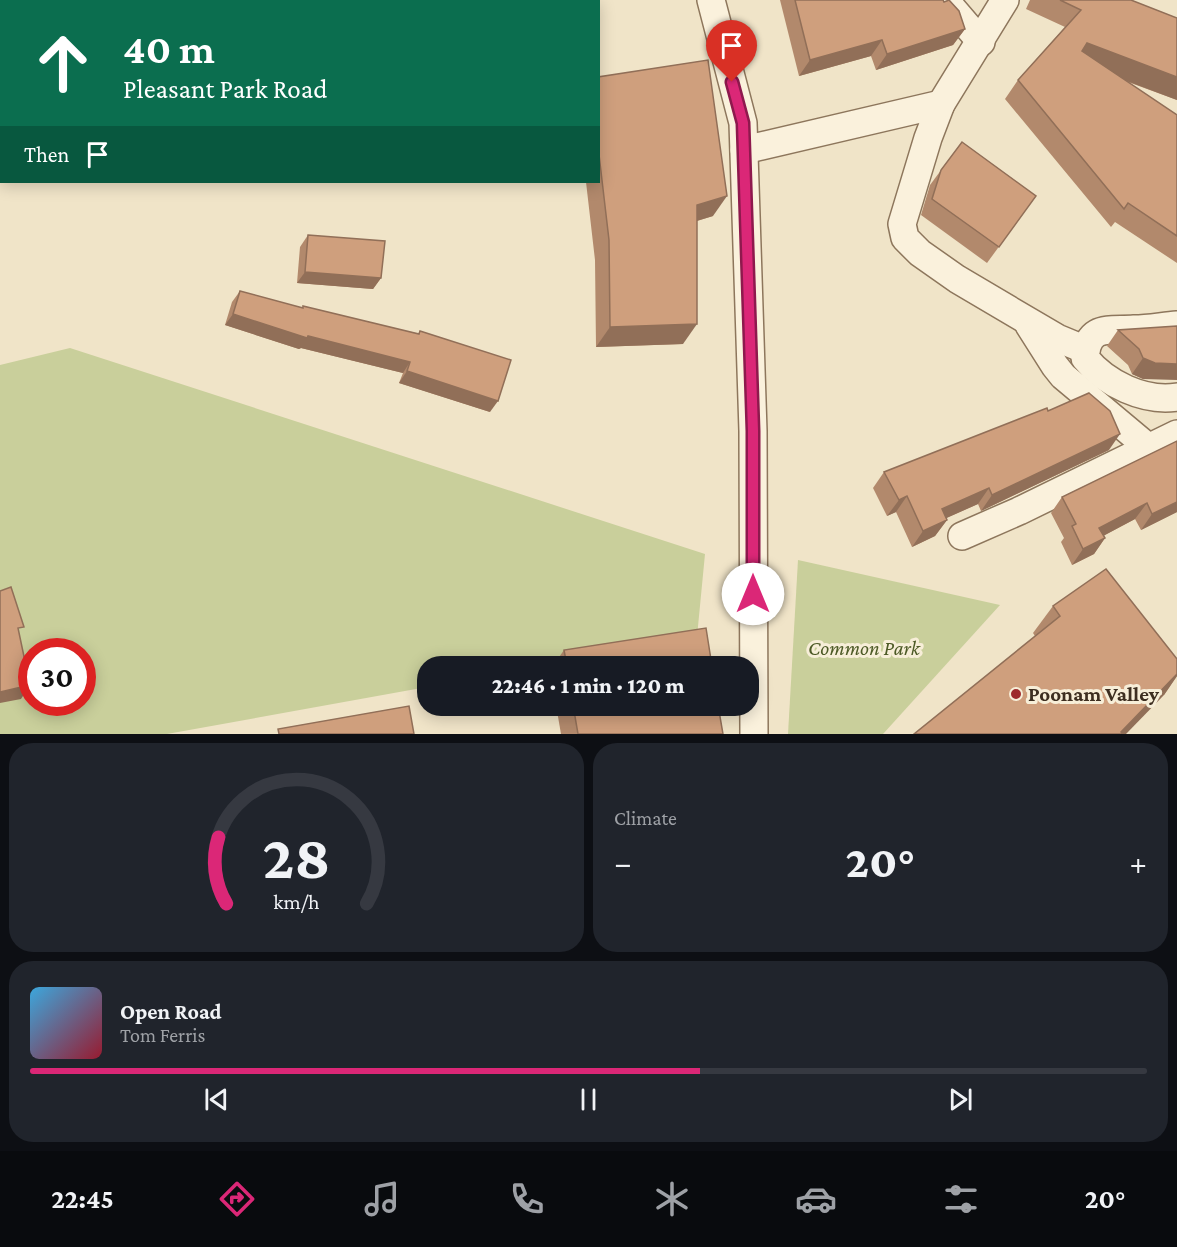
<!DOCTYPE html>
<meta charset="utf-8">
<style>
:root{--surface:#171b24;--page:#20242c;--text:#f1f3f6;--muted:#9ea1a6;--line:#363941;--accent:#db2777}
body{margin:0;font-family:"Crimson Pro",serif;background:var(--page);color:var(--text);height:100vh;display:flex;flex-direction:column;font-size:22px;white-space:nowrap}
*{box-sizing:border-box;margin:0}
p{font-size:20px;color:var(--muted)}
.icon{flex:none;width:33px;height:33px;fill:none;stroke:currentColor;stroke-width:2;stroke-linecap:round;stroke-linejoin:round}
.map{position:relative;height:734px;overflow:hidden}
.side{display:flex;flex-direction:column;gap:9px;padding:9px;background:#0d0f14;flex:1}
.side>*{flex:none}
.banner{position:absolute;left:0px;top:0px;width:600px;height:183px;box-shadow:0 3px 15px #0003;background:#0b6e4f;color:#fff;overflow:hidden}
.speed{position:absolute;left:18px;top:638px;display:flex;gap:12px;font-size:30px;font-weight:700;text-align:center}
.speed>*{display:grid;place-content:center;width:78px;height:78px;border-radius:50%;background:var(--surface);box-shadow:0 3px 15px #0003;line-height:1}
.speed .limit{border:9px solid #d22;background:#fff;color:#111}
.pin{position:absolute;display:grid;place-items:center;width:51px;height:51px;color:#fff;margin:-62px -26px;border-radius:50% 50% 50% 0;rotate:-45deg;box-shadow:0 0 6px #0007}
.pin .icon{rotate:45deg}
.me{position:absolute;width:66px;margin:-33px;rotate:0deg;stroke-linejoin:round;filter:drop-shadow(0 0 4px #0008)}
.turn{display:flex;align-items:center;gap:21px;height:126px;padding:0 24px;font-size:27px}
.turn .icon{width:78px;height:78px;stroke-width:2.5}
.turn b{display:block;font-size:42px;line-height:51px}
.then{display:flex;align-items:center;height:57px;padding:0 24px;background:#0003;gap:12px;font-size:22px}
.big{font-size:45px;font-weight:800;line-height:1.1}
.side .tile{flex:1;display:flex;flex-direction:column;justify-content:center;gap:9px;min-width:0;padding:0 21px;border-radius:24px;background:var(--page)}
.side .dial{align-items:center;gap:0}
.dial svg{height:156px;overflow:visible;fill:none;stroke:var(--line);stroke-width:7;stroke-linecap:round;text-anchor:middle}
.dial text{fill:var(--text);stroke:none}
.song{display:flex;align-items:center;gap:18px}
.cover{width:72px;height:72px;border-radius:9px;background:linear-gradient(135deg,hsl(200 70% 55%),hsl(350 70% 35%))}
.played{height:6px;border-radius:3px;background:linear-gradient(90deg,var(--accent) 60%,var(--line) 60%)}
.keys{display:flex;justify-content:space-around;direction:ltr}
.heat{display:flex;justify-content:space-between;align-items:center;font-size:33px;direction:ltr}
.side .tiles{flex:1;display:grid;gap:9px;grid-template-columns:1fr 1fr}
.tile:last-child{grid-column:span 2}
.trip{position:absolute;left:417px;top:656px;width:342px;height:60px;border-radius:24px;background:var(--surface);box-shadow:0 3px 15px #0003;font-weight:800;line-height:60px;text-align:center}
.menu{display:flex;height:96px;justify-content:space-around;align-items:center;background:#090b0e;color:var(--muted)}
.menu .icon{width:42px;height:42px}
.menu .selected{color:var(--accent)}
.menu b{font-size:27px;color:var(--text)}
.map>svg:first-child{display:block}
.green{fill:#c9cf9b;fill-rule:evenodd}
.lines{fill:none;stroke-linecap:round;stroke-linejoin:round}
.lane-casing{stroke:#8d765c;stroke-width:16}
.street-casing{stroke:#8d765c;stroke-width:30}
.lane{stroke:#faf1dc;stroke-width:14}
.street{stroke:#faf1dc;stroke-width:27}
.wall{fill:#b2896c}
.shaded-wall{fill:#916f58}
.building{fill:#cf9f7d;stroke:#916f58;stroke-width:1.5}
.route-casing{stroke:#8e194d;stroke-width:15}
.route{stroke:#db2777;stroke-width:10}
.poi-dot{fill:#9e2a2b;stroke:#f7eed8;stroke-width:2}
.labels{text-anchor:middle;stroke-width:6;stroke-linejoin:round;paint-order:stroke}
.park-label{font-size:21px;font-style:italic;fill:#4d5a26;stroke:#f7eed8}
.poi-label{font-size:21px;font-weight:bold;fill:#3d2e20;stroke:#f7eed8;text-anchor:start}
</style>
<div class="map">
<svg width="1177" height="734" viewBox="0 0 1177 734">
<rect width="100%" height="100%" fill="#f0e4c8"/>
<g class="green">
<path d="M70 348 705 554 696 647 576 666H428L427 687 167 734H0V365ZM32 651H82V702H32Z"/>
<polygon points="798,560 1000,605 883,734 788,734"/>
</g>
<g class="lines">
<g class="lane-casing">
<polyline id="lane" points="485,2 487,0"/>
</g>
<g class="street-casing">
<g id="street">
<polyline points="711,0 743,123 753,431 754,734"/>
<polyline points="945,0 981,42"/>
<polyline points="1005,0 941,104 928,138 902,224 905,238 920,253 957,279 1057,338 1086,350"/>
<polyline points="744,150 941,104"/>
<polyline points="1029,325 1055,366 1063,376 1149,448"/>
<path d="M1177 325C1163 326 1148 329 1134 329 1108 331 1088 324 1085 358 1106 384 1144 402 1177 397"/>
<polyline points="962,536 1019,511 1177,434"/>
</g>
</g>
<use href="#lane" class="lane"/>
<use href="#street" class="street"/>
</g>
<g class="wall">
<polygon points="0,0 46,0 44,2 2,2 2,33 0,32"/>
<polygon points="780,0 943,0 965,29 953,45 876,70 871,56 799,76"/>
<polygon points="1030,0 1131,0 1177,18 1177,100 1128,82 1177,115 1177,263 1115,222 1111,227 1005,99 1018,80 1065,27 1026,9"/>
<polygon points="598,77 713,216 697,221 683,344 596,347 595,260 586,182 598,182"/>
<polygon points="962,142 1036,196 987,263 921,215 930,185"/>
<polygon points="308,235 381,278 373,289 297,283 300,247"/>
<polygon points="240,291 302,308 303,306 418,334 420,331 490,412 399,383 403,373 301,348 299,349 225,325 232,302"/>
<polygon points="1177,326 1143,379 1132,374 1128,365 1107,346 1118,330"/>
<polygon points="1048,411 1109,450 981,511 978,504 946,518 947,520 935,536 912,547 896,512 887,516 873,488 884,472"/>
<polygon points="1177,441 1177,512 1141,530 1135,519 1103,536 1105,538 1094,554 1072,565 1061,542 1064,538 1051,513 1062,497"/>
<polygon points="1053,606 1177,659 1177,676 1164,695 1035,636 1033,633"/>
<polygon points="564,650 712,666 553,666"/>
<polygon points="556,705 718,705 723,734 561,734"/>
</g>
<g class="shaded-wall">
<polygon points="965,29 953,45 876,70 887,54"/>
<polygon points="882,40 871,56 799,76 810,60"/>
<polygon points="1087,43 1177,77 1177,100 1074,61"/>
<polygon points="727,196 713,216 683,225 697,205"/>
<polygon points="305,272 381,278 373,289 297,283"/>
<polygon points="233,314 308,336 410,362 403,373 301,348 299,349 225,325"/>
<polygon points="697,324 683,344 596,347 610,327"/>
<polygon points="1143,358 1177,364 1177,380 1143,379 1132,374"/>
<polygon points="407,371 498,401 490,412 399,383"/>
<polygon points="1120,434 1109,450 981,511 992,495"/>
<polygon points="989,488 978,504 931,525 942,509"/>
<polygon points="907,496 896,512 887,516 899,500"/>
<polygon points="1177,502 1177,512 1141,530 1152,514"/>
<polygon points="1147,503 1135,519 1088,544 1099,528"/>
<polygon points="947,520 935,536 912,547 923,531"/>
<polygon points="1105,538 1094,554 1072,565 1083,549"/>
<polygon points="1177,674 1177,676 1164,695 1126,734 1119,734"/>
<polygon points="30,685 21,699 0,703 0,692"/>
</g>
<g class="building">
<polygon points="10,0 38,0 37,2 11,2"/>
<polygon points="795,0 943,0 944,2 949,0 959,11 965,29 887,54 882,40 810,60"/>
<polygon points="1060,0 1131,0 1177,18 1177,77 1087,43 1082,51 1177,115 1177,236 1128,203 1124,209 1018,80 1081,10"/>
<polygon points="708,60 727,196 697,205 697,324 610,327 609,240 598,146 598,77"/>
<polygon points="962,142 1036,196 999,247 932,199 941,170"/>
<polygon points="308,235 385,241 381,278 305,272"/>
<polygon points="240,291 303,308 303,306 419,334 420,331 511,360 498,401 407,371 410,362 308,336 307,338 233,314"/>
<polygon points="1177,326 1177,364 1155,363 1143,358 1139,349 1118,330"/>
<polygon points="1089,393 1110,411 1120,434 992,495 989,488 942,509 947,520 923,531 907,496 899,500 884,472 1047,408 1048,411"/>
<polygon points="1177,441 1177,502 1152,514 1147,503 1099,528 1105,538 1083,549 1072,526 1076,524 1062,497"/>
<polygon points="1106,569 1177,659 1177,674 1121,732 1123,734 914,734 1060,616 1053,606"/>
<polygon points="11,587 24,627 18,628 30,685 0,692 0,591"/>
<polygon points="706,628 712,666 567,666 564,650"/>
<polygon points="573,705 718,705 723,734 578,734"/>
<polygon points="409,706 414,734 279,734 278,729"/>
</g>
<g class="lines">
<g class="route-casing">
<polyline id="route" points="732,82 743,123 753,431 753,594"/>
</g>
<use href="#route" class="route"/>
</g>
<circle class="poi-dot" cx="1016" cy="694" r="6"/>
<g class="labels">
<g class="park-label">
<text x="864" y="655">Common Park</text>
</g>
<g class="poi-label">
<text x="1028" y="701">Poonam Valley</text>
</g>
</g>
</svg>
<div class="speed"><div class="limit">30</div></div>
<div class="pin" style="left:732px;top:82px;background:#d93025"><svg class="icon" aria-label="arrive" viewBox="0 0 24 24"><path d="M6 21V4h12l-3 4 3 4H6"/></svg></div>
<svg class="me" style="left:753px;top:594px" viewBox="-20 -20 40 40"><circle r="19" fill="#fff"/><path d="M0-13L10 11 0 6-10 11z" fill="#db2777"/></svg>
<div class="trip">22:46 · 1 min · 120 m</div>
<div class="banner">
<div class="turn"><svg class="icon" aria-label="ahead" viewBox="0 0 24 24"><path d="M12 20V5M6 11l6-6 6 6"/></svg><div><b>40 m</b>Pleasant Park Road</div></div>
<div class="then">Then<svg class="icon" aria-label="arrive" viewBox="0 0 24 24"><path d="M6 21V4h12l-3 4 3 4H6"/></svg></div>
</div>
</div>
<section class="side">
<div class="tiles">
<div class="tile dial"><svg viewBox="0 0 100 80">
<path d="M14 69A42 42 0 1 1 86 69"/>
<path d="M14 69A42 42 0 0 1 10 35" stroke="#db2777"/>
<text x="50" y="56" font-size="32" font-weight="700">28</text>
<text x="50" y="72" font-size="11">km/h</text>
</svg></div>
<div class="tile"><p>Climate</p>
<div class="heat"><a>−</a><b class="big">20°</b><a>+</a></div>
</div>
<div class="tile">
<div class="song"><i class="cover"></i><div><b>Open Road</b><p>Tom Ferris</p></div></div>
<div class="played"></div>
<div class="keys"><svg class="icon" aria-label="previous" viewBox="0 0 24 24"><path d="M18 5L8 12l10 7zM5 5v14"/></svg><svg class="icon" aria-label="pause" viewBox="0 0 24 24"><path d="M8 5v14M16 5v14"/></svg><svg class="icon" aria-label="next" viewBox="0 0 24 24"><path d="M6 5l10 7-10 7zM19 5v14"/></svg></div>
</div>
</div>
</section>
<nav class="menu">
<b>22:45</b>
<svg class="icon selected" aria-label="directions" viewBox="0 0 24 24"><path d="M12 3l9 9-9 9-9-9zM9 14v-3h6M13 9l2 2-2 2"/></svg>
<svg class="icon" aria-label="music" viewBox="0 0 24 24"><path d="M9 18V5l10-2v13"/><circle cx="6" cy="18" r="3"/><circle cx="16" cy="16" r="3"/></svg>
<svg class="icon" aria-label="phone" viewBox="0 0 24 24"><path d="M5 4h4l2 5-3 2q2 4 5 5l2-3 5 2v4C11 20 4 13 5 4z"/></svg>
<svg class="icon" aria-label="climate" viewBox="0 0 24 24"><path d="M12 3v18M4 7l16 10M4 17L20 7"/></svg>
<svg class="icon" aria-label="car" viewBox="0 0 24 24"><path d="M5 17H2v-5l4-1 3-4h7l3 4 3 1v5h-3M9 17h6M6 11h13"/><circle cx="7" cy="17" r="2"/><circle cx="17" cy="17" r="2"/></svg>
<svg class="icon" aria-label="filters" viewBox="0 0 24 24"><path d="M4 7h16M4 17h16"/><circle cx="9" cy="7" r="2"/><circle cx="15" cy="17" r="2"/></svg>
<b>20°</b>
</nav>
